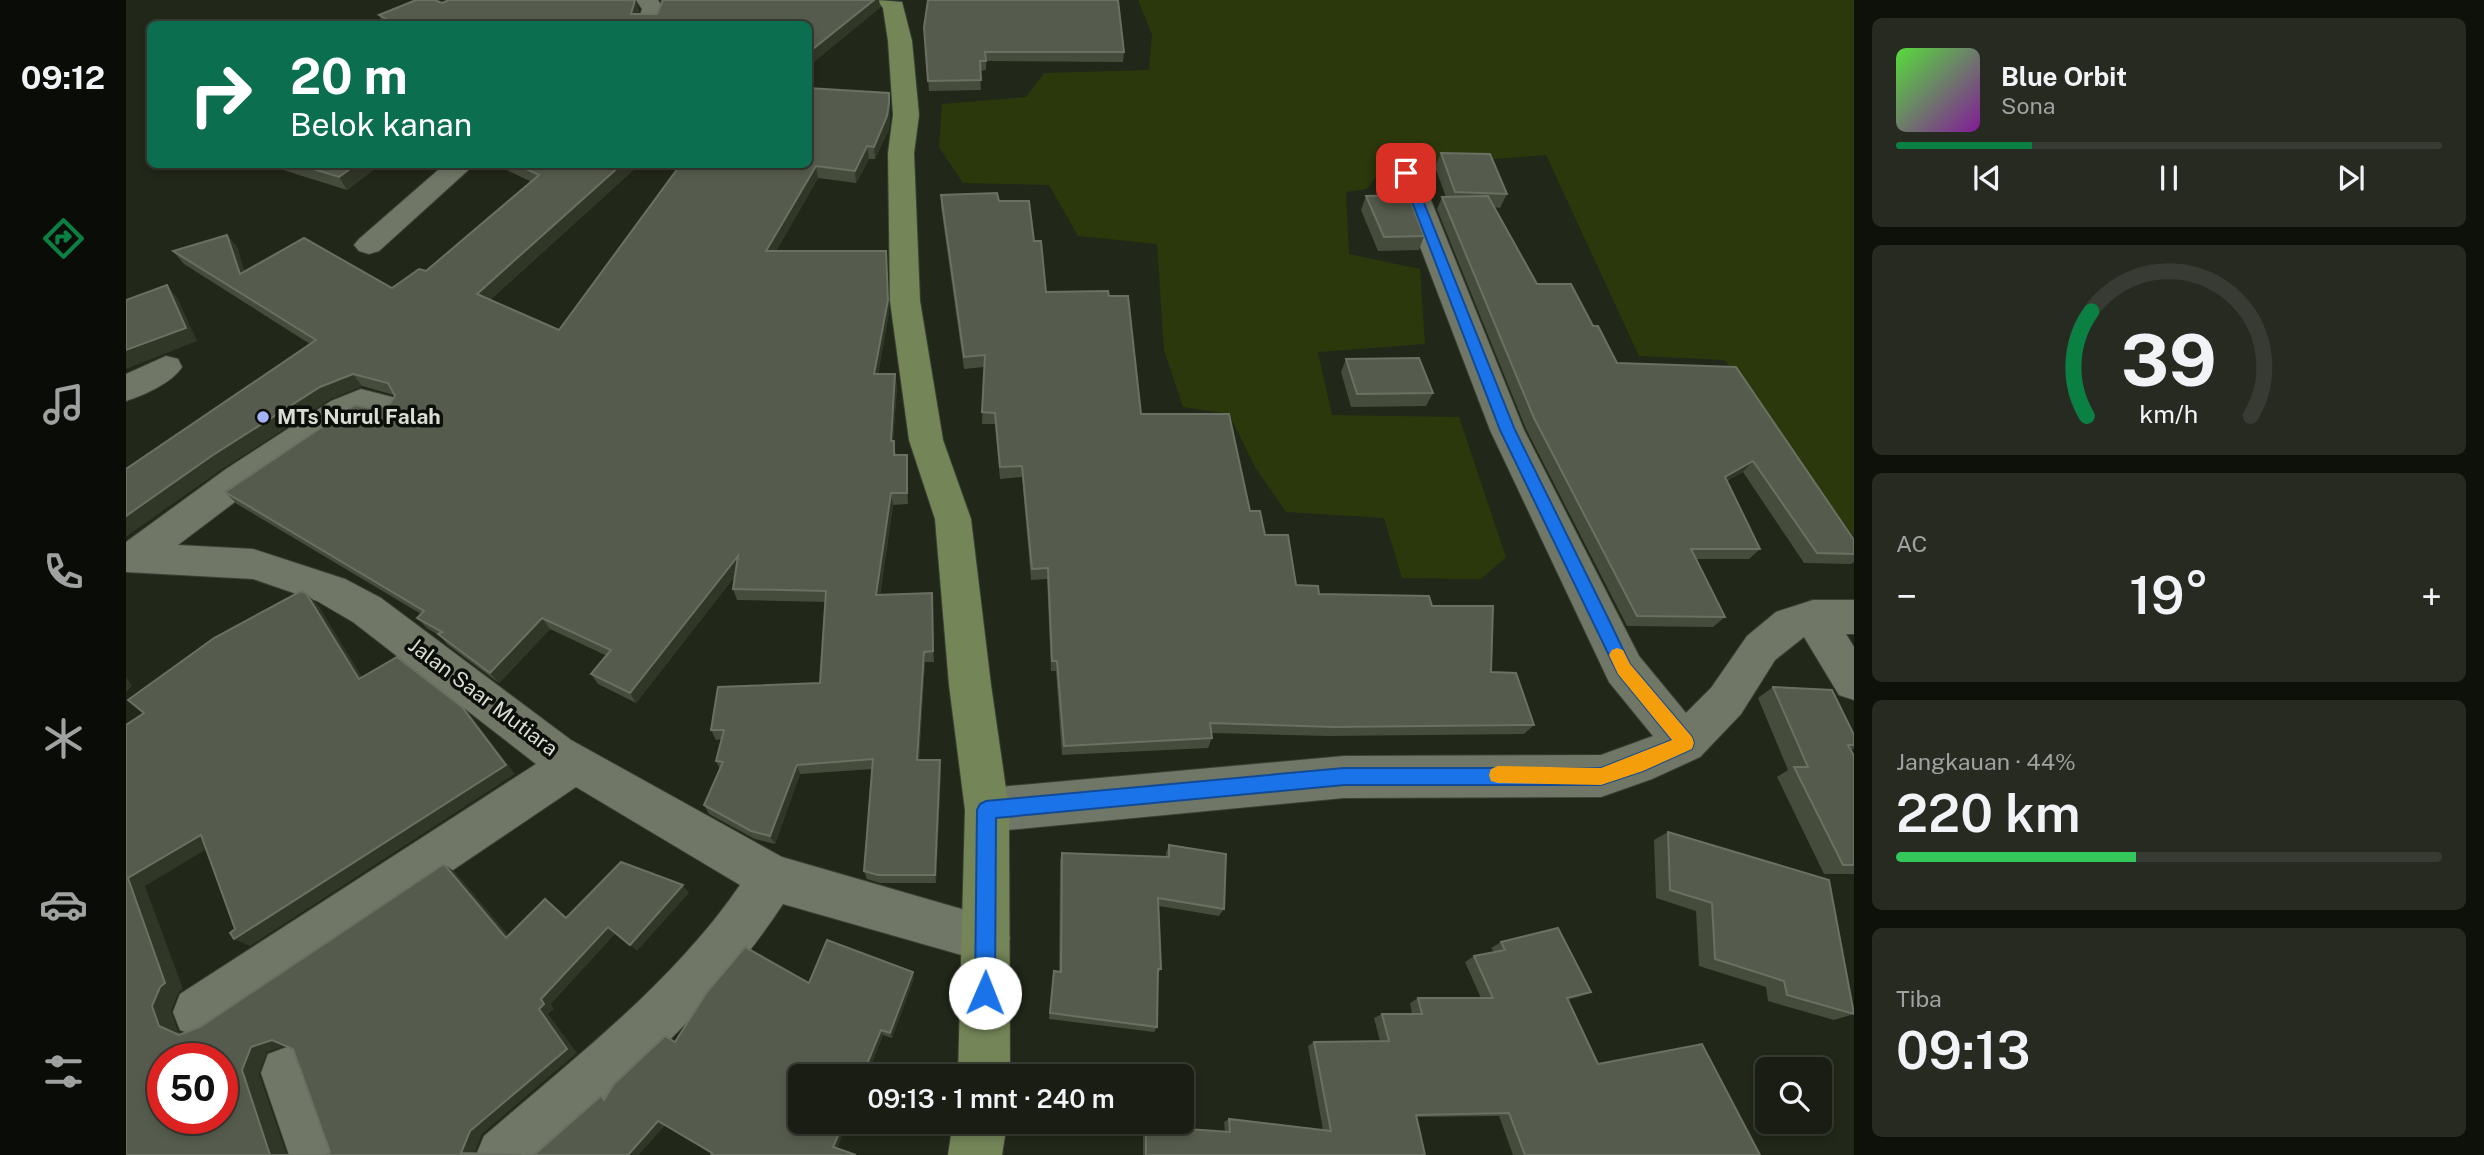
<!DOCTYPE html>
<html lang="id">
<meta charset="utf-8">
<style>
:root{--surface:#191d13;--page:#262a21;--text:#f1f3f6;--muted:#9fa2a0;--line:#373b33;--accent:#0b8043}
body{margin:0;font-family:"Public Sans",sans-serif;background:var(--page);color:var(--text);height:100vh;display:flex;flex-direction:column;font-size:26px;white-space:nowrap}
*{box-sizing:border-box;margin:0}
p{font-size:23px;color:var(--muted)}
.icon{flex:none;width:38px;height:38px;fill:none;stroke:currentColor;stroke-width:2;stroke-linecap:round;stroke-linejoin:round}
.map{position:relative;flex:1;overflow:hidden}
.panel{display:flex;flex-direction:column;gap:18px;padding:18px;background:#0e100a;width:630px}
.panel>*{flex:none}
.banner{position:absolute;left:21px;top:21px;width:665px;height:147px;border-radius:10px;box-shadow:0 4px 10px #0003,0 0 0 2px var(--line);background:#0b6e4f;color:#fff;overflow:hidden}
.fabs{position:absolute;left:1629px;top:1057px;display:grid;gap:14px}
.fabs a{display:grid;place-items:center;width:77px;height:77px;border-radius:10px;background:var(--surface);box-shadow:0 4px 10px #0003,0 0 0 2px var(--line);font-size:35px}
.speed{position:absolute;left:21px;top:1043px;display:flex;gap:14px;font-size:35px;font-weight:700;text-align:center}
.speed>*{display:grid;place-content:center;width:91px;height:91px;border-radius:50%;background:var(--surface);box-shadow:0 4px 10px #0003,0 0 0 2px var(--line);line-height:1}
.speed .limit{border:10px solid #d22;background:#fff;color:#111}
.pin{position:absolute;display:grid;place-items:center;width:60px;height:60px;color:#fff;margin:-30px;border-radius:14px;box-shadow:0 4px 10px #0006}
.me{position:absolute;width:77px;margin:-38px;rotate:1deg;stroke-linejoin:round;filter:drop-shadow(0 0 5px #0008)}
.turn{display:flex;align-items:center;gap:24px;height:147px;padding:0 28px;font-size:32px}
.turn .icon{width:91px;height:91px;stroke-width:2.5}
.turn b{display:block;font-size:49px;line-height:60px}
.big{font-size:52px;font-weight:600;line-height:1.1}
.panel .card{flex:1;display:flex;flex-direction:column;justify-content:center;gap:10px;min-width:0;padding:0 24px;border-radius:10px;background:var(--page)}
.panel .dial{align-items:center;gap:0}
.dial svg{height:182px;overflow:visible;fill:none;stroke:var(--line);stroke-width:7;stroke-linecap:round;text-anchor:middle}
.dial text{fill:var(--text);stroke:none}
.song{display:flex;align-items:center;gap:21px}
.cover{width:84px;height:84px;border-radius:10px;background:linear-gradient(135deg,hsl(110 70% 55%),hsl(290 70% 35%))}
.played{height:7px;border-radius:4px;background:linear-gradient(90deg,var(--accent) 25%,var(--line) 25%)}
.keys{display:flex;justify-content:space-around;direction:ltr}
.heat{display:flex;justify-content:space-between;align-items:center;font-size:38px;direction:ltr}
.charge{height:10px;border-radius:5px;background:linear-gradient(90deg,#34c759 44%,var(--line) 0)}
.trip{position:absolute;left:662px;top:1064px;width:406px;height:70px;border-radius:10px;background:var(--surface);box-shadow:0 4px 10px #0003,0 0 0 2px var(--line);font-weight:600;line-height:70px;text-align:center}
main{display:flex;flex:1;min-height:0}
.tab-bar{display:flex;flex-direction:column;width:126px;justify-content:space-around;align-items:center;background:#0a0c08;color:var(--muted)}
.tab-bar .icon{width:49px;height:49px}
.tab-bar .on{color:var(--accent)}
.tab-bar b{font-size:32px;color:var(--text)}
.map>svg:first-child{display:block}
.green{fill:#2a380c}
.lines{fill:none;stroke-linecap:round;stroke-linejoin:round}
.minor-casing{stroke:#3c4136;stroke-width:2}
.major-casing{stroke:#3c4136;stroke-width:2}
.minor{fill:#707766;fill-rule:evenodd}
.major{fill:#748558;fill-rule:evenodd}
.wall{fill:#464c3c}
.shaded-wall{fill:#313727}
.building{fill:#565c4d;stroke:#6a7062;stroke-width:2;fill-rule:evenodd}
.route{fill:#1a73e8;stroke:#114b97;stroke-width:2}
.slow{fill:#f59e0b}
.poi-dot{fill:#a3b2fd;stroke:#0c0f09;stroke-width:2.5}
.labels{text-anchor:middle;stroke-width:7;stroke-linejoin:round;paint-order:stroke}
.poi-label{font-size:21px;font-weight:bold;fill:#d9ddd4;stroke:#0c0f09;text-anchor:start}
.street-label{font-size:21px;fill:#d9ddd4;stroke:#0c0f09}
</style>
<main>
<nav class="tab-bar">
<b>09:12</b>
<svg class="icon on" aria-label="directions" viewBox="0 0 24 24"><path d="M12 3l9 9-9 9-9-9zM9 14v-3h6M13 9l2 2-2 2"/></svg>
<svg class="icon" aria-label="music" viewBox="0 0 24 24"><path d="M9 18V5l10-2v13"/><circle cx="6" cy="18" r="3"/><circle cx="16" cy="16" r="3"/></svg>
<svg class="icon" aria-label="phone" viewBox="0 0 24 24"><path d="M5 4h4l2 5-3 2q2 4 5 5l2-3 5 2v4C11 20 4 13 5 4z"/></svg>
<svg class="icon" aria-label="climate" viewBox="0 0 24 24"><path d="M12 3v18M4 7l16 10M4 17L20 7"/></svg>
<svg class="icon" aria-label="car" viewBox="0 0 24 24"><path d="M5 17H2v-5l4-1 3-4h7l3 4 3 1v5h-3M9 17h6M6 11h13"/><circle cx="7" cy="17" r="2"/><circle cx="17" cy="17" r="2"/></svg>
<svg class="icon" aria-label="filters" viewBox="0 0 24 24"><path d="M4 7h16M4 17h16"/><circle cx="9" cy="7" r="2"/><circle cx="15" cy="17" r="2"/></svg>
</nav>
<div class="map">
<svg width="1728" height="1155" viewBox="0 0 1728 1155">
<rect width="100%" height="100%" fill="#212719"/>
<polygon class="green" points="1012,0 1728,0 1728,537 1599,360 1513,356 1420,155 1257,168 1241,189 1220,192 1223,254 1294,269 1299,344 1192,352 1206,415 1333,417 1380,557 1355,579 1276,578 1258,518 1160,512 1129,467 1103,414 1057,407 1038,350 1031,244 952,236 923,185 837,183 813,147 816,104 900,97 918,73 1023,70 1026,35"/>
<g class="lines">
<g class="minor-casing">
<g id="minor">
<polygon points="510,0 532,0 538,9 533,24 511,24 516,9"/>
<polygon points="319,164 349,164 253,251 243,254 233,251 228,245 233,239"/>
<polygon points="1280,165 1290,167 1294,173 1398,430 1513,656 1560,713 1585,688 1621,636 1650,612 1687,600 1728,600 1728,634 1720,634 1728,647 1728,700 1713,695 1678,637 1649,660 1615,714 1574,757 1526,779 1475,797 1218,798 861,832 845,825 839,810 845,795 861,788 1218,756 1475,755 1527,736 1483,682 1364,430 1266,173 1270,167"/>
<path d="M40 356 52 359 56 367C46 383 18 395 0 401V374Z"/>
<path d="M235 389 270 398 275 407 270 416 258 419 238 414 229 419 126 489 52 545 127 549 219 579 255 598 445 740 656 857 877 921 884 938 877 955 860 962 657 904C593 1002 505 1078 418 1155H350L358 1136C448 1058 546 984 614 885L450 787 90 1030 72 1037 54 1030 47 1012 54 994 410 764 227 622 191 601 127 579 0 572V542L100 469 205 401Z"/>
<polygon points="161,1047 180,1054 217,1155 163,1155 135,1073 142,1054"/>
</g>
</g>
<g class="major-casing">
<g id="major">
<polygon points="751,0 776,2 786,41 793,115 788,153 794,301 817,440 845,519 865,685 883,810 884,1076 832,1076 839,810 823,685 809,519 783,440 764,301 762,153 767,115 762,41 757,8"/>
<polygon points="827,1122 881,1122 876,1155 822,1155"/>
</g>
</g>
<use href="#minor" class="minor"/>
<use href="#major" class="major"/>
</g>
<g class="wall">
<polygon points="534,0 753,0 754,8 682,24 257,24 253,15 316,3 513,9 512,14 531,14 536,3"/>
<polygon points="798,27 998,52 997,62 860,61 860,70 854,71 855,90 803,91"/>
<polygon points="763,93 764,115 763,129 749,159 743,159 730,183 692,178 650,251 760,251 763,312 752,374 769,374 771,387 767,441 770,455 782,467 782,504 767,505 754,595 806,593 808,662 799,662 793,760 815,769 810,883 754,883 741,879 738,871 747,769 674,774 649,844 629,839 583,814 578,805 594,769 590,761 596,739 590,740 585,730 694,683 700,602 611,600 607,589 609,576 510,703 472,684 465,674 481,656 424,629 373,683 322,645 314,636 301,628 291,618 295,614 111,504 99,492 249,409 262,406 269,396 268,395 236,386 204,399 99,467 184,344 58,264 47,251 101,235 111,247 118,271 266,288 300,271 406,182 368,164 514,164 364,300 433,330"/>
<polygon points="1315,153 1381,194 1374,208 1368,207 1411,284 1467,326 1491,363 1610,367 1728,540 1728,562 1725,564 1678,563 1617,472 1601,481 1634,549 1623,559 1570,559 1599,617 1587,627 1501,626 1400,429 1311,209 1316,197 1320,197 1309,167"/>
<polygon points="138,164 255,164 221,190"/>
<polygon points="815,195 873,201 908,241 920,292 983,296 1015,414 1124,511 1170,585 1193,594 1306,606 1365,672 1408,725 1398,734 1202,736 1085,733 1086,738 1082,748 936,755 930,671 925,671 921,579 905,580 896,477 874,479 869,424 856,424 858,367 838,369 815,207"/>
<polygon points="1240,196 1298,236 1293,250 1252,251 1235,210"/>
<polygon points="1220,359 1307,393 1300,406 1225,407 1215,372"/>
<polygon points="1647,687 1728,735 1728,749 1725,750 1728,756 1728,874 1698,874 1651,777 1662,770 1632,698"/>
<polygon points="1542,832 1728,1014 1708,1020 1642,1001 1640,987 1573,966 1570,911 1530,898 1528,840"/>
<polygon points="1043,845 1098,909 1093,916 1033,906 1035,969 1032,974 1031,1027 1028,1032 923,1019 927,977 928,971 933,972 934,860 936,853 1040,857 1040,853"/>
<polygon points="1375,942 1454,997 1442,1000 1472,1064 1634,1155 1387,1155 1373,1116 1291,1117 1299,1155 1017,1155 1017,1128 1020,1126 1099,1132 1098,1122 1103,1119 1197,1130 1182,1046 1188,1042 1254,1041 1248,1018 1256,1014 1286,1014 1284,1003 1292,998 1355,998 1339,962 1348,956 1368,952 1365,948"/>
<polygon points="788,978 766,1038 757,1035 711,1148 586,1153 539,1125 512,1155 408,1155 549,1042 683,983"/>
</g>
<g class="shaded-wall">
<polygon points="509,0 510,0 513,9 509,24 505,14"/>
<polygon points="748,0 753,0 754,8 682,67 682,53"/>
<polygon points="763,103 764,115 763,129 749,159 748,147"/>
<polygon points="741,146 743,159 730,183 729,171"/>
<polygon points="231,164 255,164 221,190 213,177"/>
<polygon points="496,164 514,164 357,306 351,294"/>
<polygon points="690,166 692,178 643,263 640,251"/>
<polygon points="101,235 111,247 123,286 114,274"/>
<polygon points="760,251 763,312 750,387 748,374"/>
<polygon points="41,285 52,299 71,341 0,369 0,350"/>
<polygon points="227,374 236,386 204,399 99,467 0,537 0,516 87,455 194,387"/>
<polygon points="769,374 771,387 766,453 765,441"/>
<polygon points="781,455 782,467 782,504 781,493"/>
<polygon points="1627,461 1617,472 1589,488 1599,477"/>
<polygon points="765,493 767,505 752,606 750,595"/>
<polygon points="612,556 616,567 510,703 504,693"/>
<polygon points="180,593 192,605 244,690 233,679"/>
<polygon points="806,593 807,604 808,662 807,651"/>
<polygon points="416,618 424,629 373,683 364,673"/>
<polygon points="798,652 799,662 792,769 791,760"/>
<polygon points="0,677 6,686 0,692"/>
<polygon points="336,707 346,717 389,774 124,946 108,939"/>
<polygon points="814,760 815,769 810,883 809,875"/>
<polygon points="671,765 674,774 649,844 644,836"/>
<polygon points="75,835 91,843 19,886 57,989 52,993 45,1011 52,1031 71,1039 53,1035 33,1026 26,1006 34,987 2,878"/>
<polygon points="318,864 329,872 390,944 380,938"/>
<polygon points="557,885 563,893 511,951 504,945"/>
<polygon points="482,927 490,933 425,1004 428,1009 422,1014 451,1053 356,1134 348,1155 335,1153 344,1131 415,999"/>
<polygon points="787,972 788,978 766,1038 764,1033"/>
<polygon points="1465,992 1454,997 1430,1003 1441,998"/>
<polygon points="755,1030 757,1035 741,1076 736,1076"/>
<polygon points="146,1040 162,1045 141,1052 133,1074 161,1155 144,1155 116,1070 125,1047"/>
<polygon points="532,1121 540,1124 512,1155 502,1155"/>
<polygon points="718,1122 722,1122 711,1149 707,1147"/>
</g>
<g class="building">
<polygon points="290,0 309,0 316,3 323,0 509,0 505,14 531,14 537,0 748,0 682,53 682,24 269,24 253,15"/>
<polygon points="802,0 992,0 998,52 859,52 860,61 854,61 855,80 802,81 798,27"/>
<polygon points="682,88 763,93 763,103 761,116 748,147 741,146 729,171 690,166 640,251 760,251 762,300 748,374 769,374 765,441 768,441 768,455 781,455 781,493 765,493 750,595 806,593 807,651 798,652 791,760 814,760 809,875 752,875 738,871 747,759 671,765 644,836 625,831 578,805 597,762 590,761 598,730 585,730 592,687 694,683 700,591 607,589 612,556 504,693 465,674 485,650 416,618 364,673 312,634 316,632 291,618 298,611 99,492 229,405 249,409 262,406 269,396 262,383 227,374 194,387 87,455 0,516 0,469 190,340 47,251 101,235 114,274 178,238 266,288 293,269 300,271 413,175 390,164 496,164 351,294 433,330 555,164 682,164"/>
<polygon points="1315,153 1364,154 1381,194 1329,192"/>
<polygon points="171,164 231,164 213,177"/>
<polygon points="871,193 873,201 903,201 908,241 915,241 920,292 982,291 983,296 1002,296 1015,414 1103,414 1124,511 1134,511 1139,535 1162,535 1170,585 1192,586 1193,594 1303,596 1306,606 1367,606 1365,672 1390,673 1408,725 1208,727 1084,723 1086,738 938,746 931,661 926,661 922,568 906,569 896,466 874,467 869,413 856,412 859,355 838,357 815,195"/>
<polygon points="1282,195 1298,236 1258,237 1240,196"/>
<polygon points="1362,196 1411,284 1445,284 1467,326 1472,326 1491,363 1610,367 1728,540 1728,554 1691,553 1627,461 1599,477 1634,549 1565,549 1599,617 1511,616 1408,418 1316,197"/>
<polygon points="41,285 60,328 0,350 0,300"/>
<polygon points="1293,358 1307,393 1231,394 1220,359"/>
<path d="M175 591 180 593 233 679 271 657 336 707 380 765 108 939 104 933 109 929 75 835 2 878 39 983 34 987 26 1006 33 1026 53 1035 74 1027 318 864 380 938 419 899 440 918 495 862 557 885 504 945 482 927 415 999 418 1004 413 1009 441 1049 344 1131 335 1153 396 1155H202L204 1152 167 1049 146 1040 125 1047 116 1070 144 1155H167H0V725L18 713 2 700 88 638ZM37 1059H96V1118H37Z"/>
<polygon points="1647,687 1706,690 1728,735 1728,745 1722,745 1728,756 1728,865 1717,865 1668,767 1682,767"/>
<polygon points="1542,832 1703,880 1728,1014 1661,995 1658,981 1589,959 1586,903 1544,890"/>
<polygon points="1043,845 1100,854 1098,909 1032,898 1035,969 1032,969 1031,1027 924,1013 928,971 935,972 936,853 1043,857"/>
<polygon points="1432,928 1465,992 1441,998 1472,1064 1576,1044 1634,1155 1399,1155 1383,1113 1290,1115 1299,1155 1020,1155 1020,1126 1104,1132 1103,1119 1205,1131 1188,1042 1263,1041 1256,1014 1296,1014 1292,998 1367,998 1348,956 1379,950 1375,942"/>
<polygon points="701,940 787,972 764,1033 755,1030 736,1076 674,1076 674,1122 718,1122 707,1147 730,1155 585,1155 586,1153 532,1121 502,1155 408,1155 475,1096 478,1100 488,1084 539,1036 549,1042 581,992 619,947 683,983"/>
</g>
<polygon class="route" points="1276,170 1286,173 1389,430 1481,616 1504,664 1566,737 1568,743 1566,749 1517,771 1475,785 1218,785 870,818 869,993 866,1000 859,1003 852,1000 849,993 851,810 854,804 860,801 1218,768 1475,768 1546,740 1492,674 1374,430 1275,173"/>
<polygon class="slow" points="1491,648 1497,650 1504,664 1566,737 1568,743 1566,749 1517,771 1475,785 1372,783 1365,781 1363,775 1365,769 1372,766 1475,768 1546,740 1492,674 1483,655 1486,650"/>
<circle class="poi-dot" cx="137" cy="417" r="7"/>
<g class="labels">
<g class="poi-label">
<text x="151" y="424">MTs Nurul Falah</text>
</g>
<g class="street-label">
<text transform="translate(357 697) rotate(37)" y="7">Jalan Saar Mutiara</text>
</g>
</g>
</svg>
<div class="fabs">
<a><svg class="icon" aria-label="search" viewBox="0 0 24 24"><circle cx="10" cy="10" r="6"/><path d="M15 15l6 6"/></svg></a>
</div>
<div class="speed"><div class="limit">50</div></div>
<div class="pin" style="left:1280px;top:173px;background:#d93025"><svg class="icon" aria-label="arrive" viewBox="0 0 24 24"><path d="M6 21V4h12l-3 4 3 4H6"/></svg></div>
<svg class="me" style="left:859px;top:993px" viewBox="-20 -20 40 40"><circle r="19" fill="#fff"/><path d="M0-13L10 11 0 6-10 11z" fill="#1a73e8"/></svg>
<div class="trip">09:13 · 1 mnt · 240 m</div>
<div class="banner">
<div class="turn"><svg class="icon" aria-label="right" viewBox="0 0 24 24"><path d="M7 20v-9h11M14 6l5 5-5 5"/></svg><div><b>20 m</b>Belok kanan</div></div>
</div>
</div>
<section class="panel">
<div class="card">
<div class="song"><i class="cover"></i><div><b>Blue Orbit</b><p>Sona</p></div></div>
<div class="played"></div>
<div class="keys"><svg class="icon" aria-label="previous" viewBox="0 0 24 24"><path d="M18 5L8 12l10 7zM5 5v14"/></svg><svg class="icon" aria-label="pause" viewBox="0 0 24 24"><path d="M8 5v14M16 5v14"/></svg><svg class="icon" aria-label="next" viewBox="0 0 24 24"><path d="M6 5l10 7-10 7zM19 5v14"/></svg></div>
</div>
<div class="card dial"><svg viewBox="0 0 100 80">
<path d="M14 69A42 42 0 1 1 86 69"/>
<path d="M14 69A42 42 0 0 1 16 23" stroke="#0b8043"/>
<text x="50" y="56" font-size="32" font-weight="700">39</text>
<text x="50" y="72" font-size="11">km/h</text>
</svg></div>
<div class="card"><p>AC</p>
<div class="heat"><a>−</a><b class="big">19°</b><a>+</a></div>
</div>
<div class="card"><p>Jangkauan · 44%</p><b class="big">220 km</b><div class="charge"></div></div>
<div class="card"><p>Tiba</p><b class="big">09:13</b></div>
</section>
</main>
